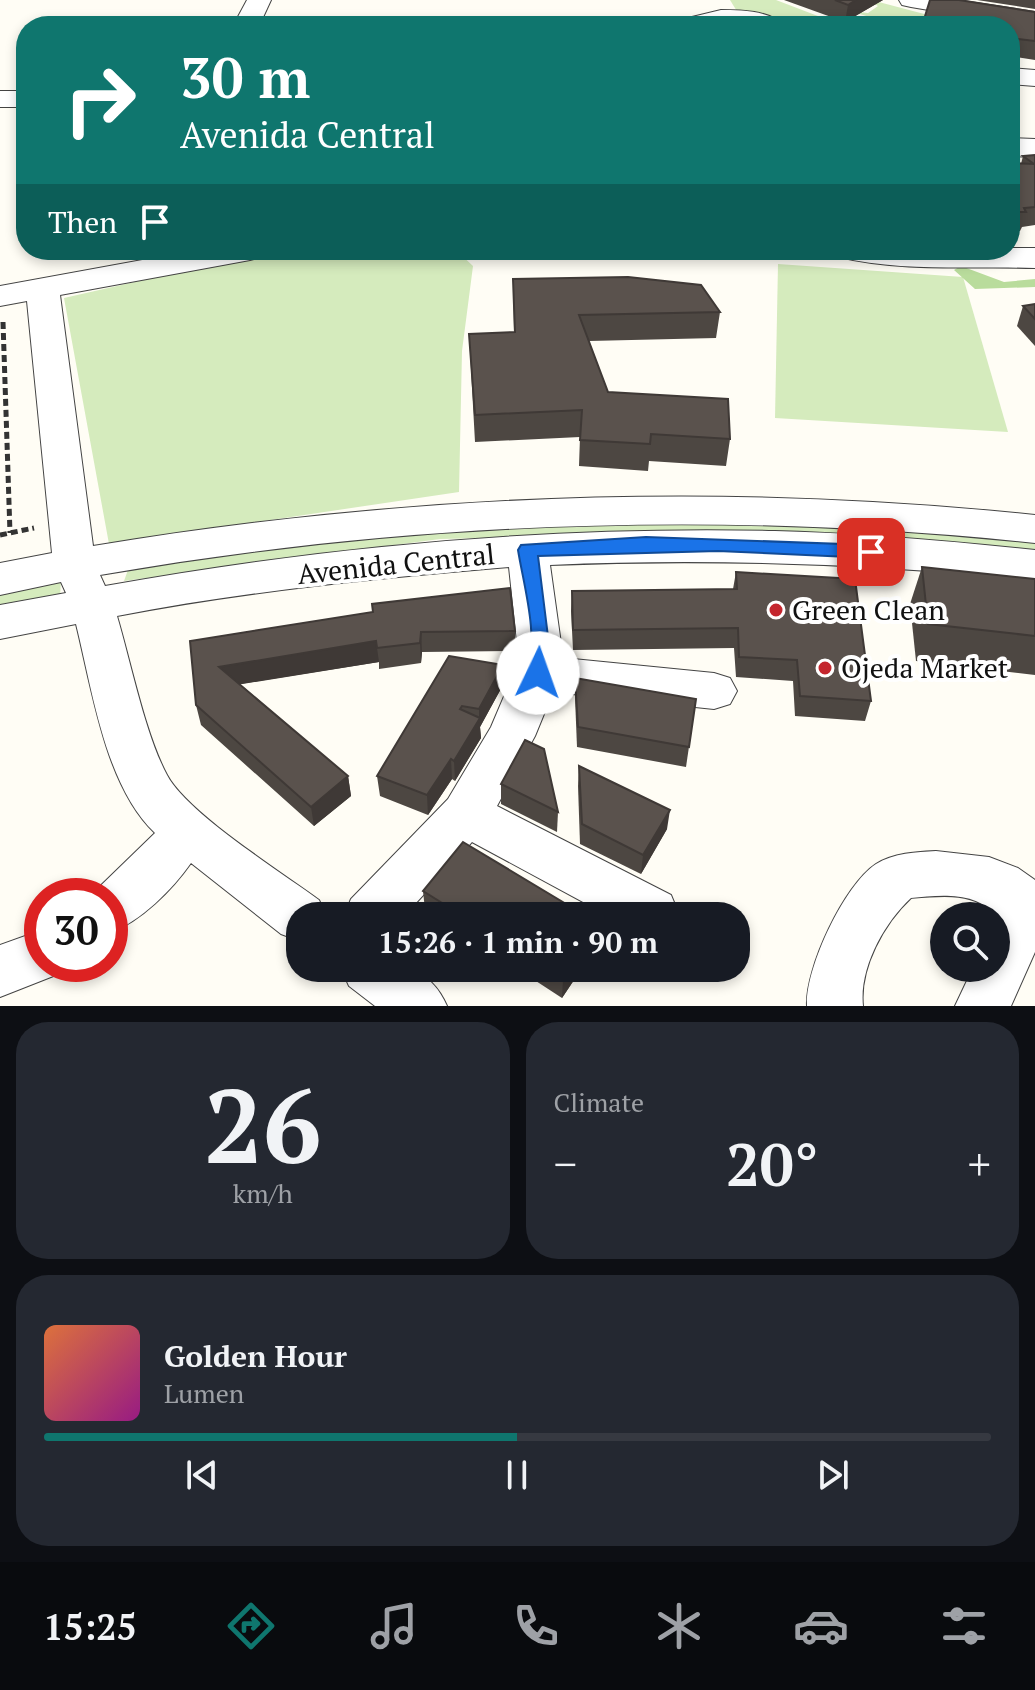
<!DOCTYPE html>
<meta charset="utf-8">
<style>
:root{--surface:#171b24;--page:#242831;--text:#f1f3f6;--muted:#9ea1a6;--line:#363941;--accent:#0f766e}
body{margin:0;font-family:"PT Serif",serif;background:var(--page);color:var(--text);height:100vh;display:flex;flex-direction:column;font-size:30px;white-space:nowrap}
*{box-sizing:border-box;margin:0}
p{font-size:26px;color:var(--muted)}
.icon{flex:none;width:44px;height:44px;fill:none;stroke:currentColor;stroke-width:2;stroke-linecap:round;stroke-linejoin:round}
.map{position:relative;height:1006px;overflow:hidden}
.panel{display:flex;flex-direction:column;gap:16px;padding:16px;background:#0d0f14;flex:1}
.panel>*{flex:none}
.guide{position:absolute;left:16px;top:16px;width:1004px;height:244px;border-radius:32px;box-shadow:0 4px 12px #0003;background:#0f766e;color:#fff;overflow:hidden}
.buttons{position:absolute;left:930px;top:902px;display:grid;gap:16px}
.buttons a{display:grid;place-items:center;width:80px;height:80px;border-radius:50%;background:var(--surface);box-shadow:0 4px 12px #0003;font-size:40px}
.speed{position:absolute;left:24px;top:878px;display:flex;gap:16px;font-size:40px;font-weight:700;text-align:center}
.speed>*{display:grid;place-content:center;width:104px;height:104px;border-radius:50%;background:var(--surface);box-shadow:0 4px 12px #0003;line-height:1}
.speed .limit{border:12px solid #d22;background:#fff;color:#111}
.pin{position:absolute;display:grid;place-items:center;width:68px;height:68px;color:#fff;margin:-34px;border-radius:16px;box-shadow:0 4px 12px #0006}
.me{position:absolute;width:88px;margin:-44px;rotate:3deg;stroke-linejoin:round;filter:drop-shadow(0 0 6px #0008)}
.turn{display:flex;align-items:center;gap:28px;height:168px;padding:0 32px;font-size:36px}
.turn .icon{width:104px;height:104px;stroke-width:2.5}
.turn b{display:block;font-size:56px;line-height:68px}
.then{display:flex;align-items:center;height:76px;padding:0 32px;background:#0003;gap:16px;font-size:30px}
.big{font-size:60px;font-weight:800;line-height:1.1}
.panel .widget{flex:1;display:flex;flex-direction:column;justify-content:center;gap:12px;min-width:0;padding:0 28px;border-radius:32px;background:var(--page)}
.panel .dial{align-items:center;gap:0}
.dial b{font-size:104px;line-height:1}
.song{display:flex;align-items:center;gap:24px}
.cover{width:96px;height:96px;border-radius:12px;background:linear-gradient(135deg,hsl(20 70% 55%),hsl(310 70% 35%))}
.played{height:8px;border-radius:4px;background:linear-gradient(90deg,var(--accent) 50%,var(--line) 50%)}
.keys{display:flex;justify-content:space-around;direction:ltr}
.heat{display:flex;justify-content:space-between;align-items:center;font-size:44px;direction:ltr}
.panel .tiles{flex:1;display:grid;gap:16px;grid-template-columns:1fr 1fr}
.widget:last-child{grid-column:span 2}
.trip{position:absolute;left:286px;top:902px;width:464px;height:80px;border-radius:32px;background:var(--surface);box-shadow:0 4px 12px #0003;font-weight:800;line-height:80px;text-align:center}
.tabs{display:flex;height:128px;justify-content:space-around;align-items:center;background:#090b0e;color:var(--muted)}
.tabs .icon{width:56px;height:56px}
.tabs .current{color:var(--accent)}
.tabs b{font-size:36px;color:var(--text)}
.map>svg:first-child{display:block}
.green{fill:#d5ebbd}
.forest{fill:#b9dc9c}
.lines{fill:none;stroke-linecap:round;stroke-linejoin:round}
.minor-casing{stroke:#444;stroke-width:2}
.path{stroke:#333;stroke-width:5;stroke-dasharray:7 4;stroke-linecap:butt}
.minor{fill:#fff;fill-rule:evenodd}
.wall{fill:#4d4742}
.shaded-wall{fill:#3f3936}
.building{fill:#5a524d;stroke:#3f3936;stroke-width:2}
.route{fill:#1a73e8;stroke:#114b97;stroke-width:2}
.poi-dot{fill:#c4262e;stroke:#fff;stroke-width:3}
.labels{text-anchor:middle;stroke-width:8;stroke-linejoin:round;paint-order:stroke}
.street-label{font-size:28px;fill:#111;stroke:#fff}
.poi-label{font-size:28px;fill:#111;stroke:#fff;text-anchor:start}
</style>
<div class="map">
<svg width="1035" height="1006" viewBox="0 0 1035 1006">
<rect width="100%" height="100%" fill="#fffdf5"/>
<g class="green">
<polygon points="730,0 776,0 844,26 788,26 738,13"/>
<polygon points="875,1 928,15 919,26 899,26 850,11 868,13 878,6 871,2"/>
<polygon points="276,250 456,250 473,266 462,351 459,492 109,544 64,298"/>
<polygon points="778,264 963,277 1008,432 775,418"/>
<polygon points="816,518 1035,540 1035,557 578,536 440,539 124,581 129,567 450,525"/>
<polygon points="61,578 60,599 0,612 0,591"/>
</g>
<polygon class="forest" points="961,266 1004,282 1035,279 1035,287 975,289 954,270"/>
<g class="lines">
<g class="minor-casing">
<g id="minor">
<polygon points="247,0 271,0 259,26 233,26"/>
<polygon points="899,0 957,0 1035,12 1035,28 911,7 902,5"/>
<path d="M721 10C738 10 772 10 783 26H679L692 17Z"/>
<polygon points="1010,68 1035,70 1035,86 1010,84"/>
<rect x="0" y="91" width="26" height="16"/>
<polygon points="1010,138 1035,139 1035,157 1010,156"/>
<path d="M1010 248H1035V268C971 266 901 272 839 257L834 250Z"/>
<path d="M197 250H266L261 257 250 260 60 295 93 546C405 494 721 482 1035 515V543C723 510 409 521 100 575L105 586C326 546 551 526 775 531 862 533 948 541 1035 550V580C873 564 713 558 550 565L563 658 714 673 730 678 737 691 730 704 714 709 553 692 535 736 497 806 671 895 678 912 676 916H609L472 842 404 916H344L351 899 448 799 491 727 519 661 509 567C378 578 246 591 117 616 131 663 145 734 167 775 187 813 281 872 319 900L326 916H300V941L281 934 191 863C172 890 141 921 110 933V896H90L155 833C105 786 92 688 76 624L0 639V605L66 593 61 582 0 595V563L52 553 27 301 0 306V286Z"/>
<path d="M936 851 989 857 1018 868 1035 880V952L1011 1006H955L973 968H996L997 917C977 891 941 895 911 898 884 923 859 968 863 1006H807C805 969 844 885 876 864 894 853 916 852 936 851Z"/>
<polygon points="42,930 42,964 65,964 61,973 0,997 0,945"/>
<path d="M341 968C387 968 425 956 447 1006H375L349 986Z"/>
</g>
</g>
<g class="path">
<polyline points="3,322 10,533"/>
<polyline points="0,535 34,528"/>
</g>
<use href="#minor" class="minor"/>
</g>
<g class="wall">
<polygon points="784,0 883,0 845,22"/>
<polygon points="977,0 1035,0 1035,9"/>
<polygon points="1035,12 1035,60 1010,56 1010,26"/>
<polygon points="1035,155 1035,225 1022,227 1020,231 1010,231 1010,163 1021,164 1023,156"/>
<polygon points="513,279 720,312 716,338 589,341 608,392 730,439 726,466 649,461 648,471 579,466 580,437 475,442 469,334 514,332"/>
<polygon points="1035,304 1035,346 1017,326 1023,306"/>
<polygon points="922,567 1035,579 1035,675 916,661 910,604"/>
<polygon points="736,572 871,701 865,721 795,716 793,681 736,677 734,648 573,650 571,611 572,591 733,589"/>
<polygon points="373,612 515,631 515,651 422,652 421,663 379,669 379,662 240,684 348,776 351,796 314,826 201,725 196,705"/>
<polygon points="503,665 503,685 480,727 481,738 455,781 452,779 428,815 380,796 377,776"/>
<polygon points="575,678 696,699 686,767 577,747 575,698"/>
<polygon points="579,766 667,829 641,874 580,844 578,786"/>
<polygon points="501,784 558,812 557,832 501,804"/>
<polygon points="423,891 586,916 434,916 425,910"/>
<polygon points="516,968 582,968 562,998"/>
</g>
<g class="shaded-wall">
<polygon points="856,0 883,0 845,22 848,5"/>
<polygon points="421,632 422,652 421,663 420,643"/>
<polygon points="376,641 379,662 224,687 219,667"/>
<polygon points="503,665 503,685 480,727 481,738 455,781 454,761 479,720 479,709"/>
<polygon points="451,759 452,779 428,815 427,795"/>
<polygon points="348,776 351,796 314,826 311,807"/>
<polygon points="670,810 667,829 641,874 643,855"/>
<polygon points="570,968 582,968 562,998 563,979"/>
</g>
<g class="building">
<polygon points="835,0 856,0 848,5"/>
<polygon points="930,0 959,0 1035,12 1035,41 1010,38 1010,26 922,26"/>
<polygon points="1035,155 1035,207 1024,208 1026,212 1010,212 1010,163 1034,164 1023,156"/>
<polygon points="628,277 701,285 720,312 579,315 608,392 728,399 730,439 651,434 650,444 580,440 582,410 475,415 469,334 515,332 513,279"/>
<polygon points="1035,304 1035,319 1023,306"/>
<polygon points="922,567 1035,579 1035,636 928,624"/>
<polygon points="736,572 855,579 871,701 800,696 797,660 739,657 738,628 573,630 572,591 737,589"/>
<polygon points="510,588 515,631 421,632 420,643 377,648 376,641 219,667 348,776 311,807 196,705 190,641 373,612 372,604"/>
<polygon points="449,656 503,665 479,709 462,706 460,709 480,718 454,761 451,759 427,795 377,776"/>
<polygon points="575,678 696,699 689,747 578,727"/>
<polygon points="525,740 544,749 558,812 501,784"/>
<polygon points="579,766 670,810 643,855 582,824"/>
<polygon points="463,842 586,916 463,916 423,891"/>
<polygon points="545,968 570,968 563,979"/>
</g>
<path class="route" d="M646 537 871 545 881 552 871 558 718 551 538 556 551 661 545 678H530L527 673C539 636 524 587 518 550L521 545Z"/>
<g class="poi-dot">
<circle cx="776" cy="610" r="8"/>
<circle cx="825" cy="668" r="8"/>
</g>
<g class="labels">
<g class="street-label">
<text transform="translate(396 564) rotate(-6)" y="10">Avenida Central</text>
</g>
<g class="poi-label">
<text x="792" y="620">Green Clean</text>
<text x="841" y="678">Ojeda Market</text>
</g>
</g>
</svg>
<div class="buttons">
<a><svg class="icon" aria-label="search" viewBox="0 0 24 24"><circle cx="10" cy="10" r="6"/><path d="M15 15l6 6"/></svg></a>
</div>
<div class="speed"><div class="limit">30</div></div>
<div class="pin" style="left:871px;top:552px;background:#d93025"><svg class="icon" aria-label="arrive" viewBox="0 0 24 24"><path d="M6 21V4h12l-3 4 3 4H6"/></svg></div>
<svg class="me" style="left:538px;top:673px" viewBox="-20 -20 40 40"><circle r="19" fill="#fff"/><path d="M0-13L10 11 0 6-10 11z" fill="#1a73e8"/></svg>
<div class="trip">15:26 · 1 min · 90 m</div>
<div class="guide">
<div class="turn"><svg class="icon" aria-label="right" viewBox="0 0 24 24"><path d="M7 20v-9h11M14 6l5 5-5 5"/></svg><div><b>30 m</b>Avenida Central</div></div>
<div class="then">Then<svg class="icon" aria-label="arrive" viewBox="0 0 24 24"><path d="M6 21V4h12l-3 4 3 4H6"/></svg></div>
</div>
</div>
<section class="panel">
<div class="tiles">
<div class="widget dial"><b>26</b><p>km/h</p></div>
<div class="widget"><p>Climate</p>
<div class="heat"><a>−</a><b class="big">20°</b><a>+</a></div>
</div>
<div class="widget">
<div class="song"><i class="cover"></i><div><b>Golden Hour</b><p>Lumen</p></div></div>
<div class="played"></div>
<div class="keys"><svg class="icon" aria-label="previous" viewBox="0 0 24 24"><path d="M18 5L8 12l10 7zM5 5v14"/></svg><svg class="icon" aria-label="pause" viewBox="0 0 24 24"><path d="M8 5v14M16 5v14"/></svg><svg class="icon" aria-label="next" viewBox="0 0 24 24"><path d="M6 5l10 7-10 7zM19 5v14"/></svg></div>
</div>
</div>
</section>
<nav class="tabs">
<b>15:25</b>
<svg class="icon current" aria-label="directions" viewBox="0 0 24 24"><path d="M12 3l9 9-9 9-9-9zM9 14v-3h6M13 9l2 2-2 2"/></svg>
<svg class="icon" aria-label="music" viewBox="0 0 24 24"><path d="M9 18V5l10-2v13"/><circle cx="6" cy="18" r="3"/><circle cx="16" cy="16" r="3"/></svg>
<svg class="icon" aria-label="phone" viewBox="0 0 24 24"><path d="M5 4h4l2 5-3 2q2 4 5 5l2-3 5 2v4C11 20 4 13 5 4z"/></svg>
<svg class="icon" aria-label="climate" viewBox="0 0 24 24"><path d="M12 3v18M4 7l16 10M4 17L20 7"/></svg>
<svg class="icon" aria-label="car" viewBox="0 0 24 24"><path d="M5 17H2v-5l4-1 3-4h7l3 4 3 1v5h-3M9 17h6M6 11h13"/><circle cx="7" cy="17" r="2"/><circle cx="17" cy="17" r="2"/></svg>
<svg class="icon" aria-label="filters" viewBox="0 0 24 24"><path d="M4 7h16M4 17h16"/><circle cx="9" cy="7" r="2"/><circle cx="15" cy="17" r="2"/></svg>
</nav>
